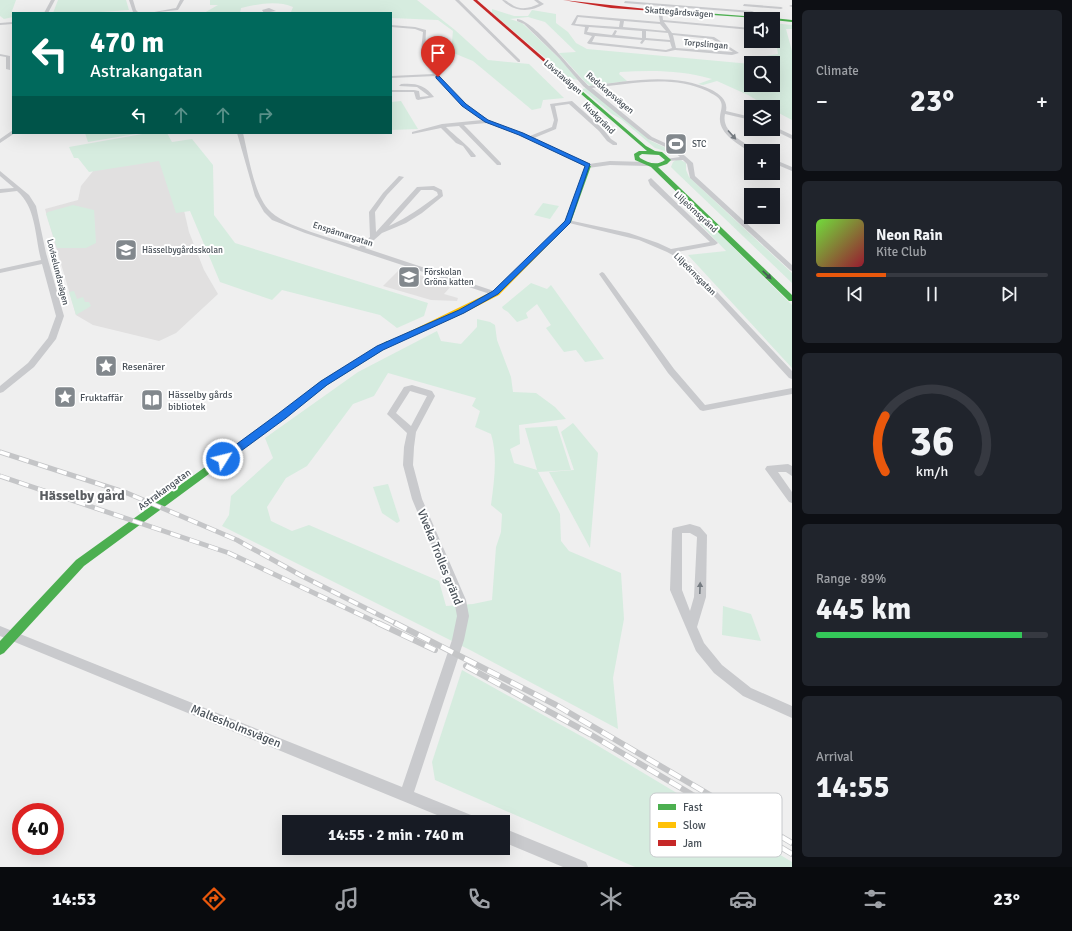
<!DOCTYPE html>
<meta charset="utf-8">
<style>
:root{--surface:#171b24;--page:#20242c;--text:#f1f3f6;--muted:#9ea1a6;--line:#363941;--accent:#ea580c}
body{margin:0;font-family:Signika,sans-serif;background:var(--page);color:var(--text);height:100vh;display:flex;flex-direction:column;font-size:15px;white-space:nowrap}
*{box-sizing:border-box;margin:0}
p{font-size:13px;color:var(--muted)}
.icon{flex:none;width:22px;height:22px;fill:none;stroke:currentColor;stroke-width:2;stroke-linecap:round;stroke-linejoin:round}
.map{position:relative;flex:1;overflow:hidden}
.panel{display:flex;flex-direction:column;gap:10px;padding:10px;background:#0d0f14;width:280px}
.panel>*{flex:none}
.top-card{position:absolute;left:12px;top:12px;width:380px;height:122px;border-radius:0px;box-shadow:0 4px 16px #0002;background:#00695c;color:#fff;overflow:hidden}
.buttons{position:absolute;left:744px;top:12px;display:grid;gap:8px}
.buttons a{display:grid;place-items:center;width:36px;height:36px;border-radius:0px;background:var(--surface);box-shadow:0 4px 16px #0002;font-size:20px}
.speed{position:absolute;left:12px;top:803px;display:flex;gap:8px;font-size:20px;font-weight:700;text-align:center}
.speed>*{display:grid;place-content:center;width:52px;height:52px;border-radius:50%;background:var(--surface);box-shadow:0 4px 16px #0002;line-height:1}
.speed .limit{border:6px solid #d22;background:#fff;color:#111}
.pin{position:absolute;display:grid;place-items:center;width:34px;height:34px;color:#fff;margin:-41px -17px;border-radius:50% 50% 50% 0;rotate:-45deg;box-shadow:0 0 4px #0007}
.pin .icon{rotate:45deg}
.me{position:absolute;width:44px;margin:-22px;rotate:54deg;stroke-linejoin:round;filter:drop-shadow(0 0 3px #0008)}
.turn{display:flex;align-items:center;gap:14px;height:84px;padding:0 12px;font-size:18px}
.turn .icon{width:52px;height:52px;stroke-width:2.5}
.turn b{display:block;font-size:28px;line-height:34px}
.lanes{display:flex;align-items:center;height:38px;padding:0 12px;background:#0003;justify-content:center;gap:20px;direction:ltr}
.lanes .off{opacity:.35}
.big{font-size:30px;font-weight:700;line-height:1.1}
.panel .card{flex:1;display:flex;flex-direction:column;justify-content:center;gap:6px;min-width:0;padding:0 14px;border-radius:6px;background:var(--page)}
.panel .dial{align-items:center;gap:0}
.dial svg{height:104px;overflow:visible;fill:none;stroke:var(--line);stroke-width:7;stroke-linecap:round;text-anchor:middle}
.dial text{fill:var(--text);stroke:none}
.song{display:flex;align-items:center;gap:12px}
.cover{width:48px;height:48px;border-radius:6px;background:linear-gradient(135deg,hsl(100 70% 55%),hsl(350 70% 35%))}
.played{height:4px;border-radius:2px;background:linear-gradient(90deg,var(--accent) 30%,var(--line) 30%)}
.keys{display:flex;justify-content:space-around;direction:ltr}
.heat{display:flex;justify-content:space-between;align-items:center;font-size:22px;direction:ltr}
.charge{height:6px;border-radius:3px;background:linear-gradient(90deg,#34c759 89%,var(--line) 0)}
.trip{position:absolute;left:282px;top:815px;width:228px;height:40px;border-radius:0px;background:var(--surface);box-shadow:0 4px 16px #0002;font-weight:700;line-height:40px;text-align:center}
.menu{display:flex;height:64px;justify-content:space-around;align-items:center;background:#090b0e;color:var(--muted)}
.menu .icon{width:28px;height:28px}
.menu .selected{color:var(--accent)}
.menu b{font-size:18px;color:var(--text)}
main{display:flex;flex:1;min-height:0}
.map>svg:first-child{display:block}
.education{fill:#e1e0e0}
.green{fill:#d6ecdf;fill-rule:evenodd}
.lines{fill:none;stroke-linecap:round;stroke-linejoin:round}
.street{fill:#c9cacd;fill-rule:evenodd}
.fast{fill:#4caf50;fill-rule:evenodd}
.slow{fill:#ffc107;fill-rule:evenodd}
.jam{fill:#c62828;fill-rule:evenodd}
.rail-far1-casing{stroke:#c4c5c7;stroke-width:5}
.rail-casing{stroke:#c4c5c7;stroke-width:6}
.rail-far1{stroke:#fff;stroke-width:3.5;stroke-dasharray:10;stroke-linecap:butt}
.rail{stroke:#fff;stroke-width:4.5;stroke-dasharray:13;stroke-linecap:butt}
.oneway{fill:#757b81}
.oneway2{fill:#485a57}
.route{fill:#1a73e8;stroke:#114b97}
.labels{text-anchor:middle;stroke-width:4;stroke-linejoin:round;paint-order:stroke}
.far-street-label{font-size:9px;fill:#485058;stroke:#fff}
.far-poi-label{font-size:9px;fill:#485058;stroke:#fff;text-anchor:start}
.poi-label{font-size:10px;fill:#485058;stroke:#fff;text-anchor:start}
.street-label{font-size:10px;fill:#485058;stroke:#fff}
.near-street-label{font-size:12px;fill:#485058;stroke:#fff}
.district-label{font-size:14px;font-weight:bold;fill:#5b5e62;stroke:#fff}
.key{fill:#fff;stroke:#c8cacd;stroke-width:1}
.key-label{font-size:11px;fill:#485058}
</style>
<main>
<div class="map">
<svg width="792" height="867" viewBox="0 0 792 867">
<rect width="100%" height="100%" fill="#efefef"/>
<g class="education">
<polygon points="168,157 180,193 189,232 204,270 218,294 176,333 159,341 93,325 76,315 45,209 78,200 81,186 94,170"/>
<polygon points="400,269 452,285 444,294 458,298 457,301 431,300 383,286"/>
</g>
<g class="green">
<polygon points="0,0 16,0 12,11 13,17 4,19 0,16"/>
<polygon points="58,0 126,0 129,10 87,13 53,13"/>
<path d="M210 0H417L455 30 488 60 529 64 564 98 543 100 541 108 532 110 473 61 451 52 453 31 438 20 391 18V13L291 12 293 7C277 0 258 4 241 8L240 13H204L218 5H210Z"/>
<path d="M492 9 514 16H528L532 10 556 14V23L568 32 576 43 587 49 751 64V85H773V63H762L759 57 778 54 777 48 762 41H773V32H777L773 23 792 25V29H786L792 51V120L773 110V107H768L748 95 717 81 703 85 698 84 712 79C682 70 651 70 620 72L619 74 627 81 590 86 585 82 559 53 576 52 545 22 528 17 510 19 522 23 562 61 578 80 569 78 492 13Z"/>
<polygon points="587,88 651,141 673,151 671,153 655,148 621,119 612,114 582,89"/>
<polygon points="401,101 418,129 391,130 391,102"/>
<polygon points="85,133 141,133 88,142"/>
<polygon points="148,133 167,133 172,142 192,139 213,165 214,215 235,243 428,303 424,316 397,328 380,315 282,290 272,300 220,282 190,211 176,213 159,161 89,172 78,158 74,158 69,147"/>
<polygon points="676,160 681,160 686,163 686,170 689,177 792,273 792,283 676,172 671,167 673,162"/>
<polygon points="543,203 559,206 550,219 534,215"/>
<polygon points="73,205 94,210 96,243 86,248 57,248 46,214 48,212"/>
<polygon points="682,205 686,205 696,211 792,305 792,368 688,255 726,251"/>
<polygon points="531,283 547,289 551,285 604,359 585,362 576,350 564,352 546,328 551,325 537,304 526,313 528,318 517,322 508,312 503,309 502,307"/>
<polygon points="74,291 77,299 83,297 85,302 89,302 91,306 76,315 69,292"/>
<path d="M477 319 490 322 495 325 497 340 511 377 513 392 536 393 555 407 566 419 519 425 520 444 510 449 514 463 537 470 525 428 557 426 571 470 538 472 560 514 561 541 569 551 621 573 624 619 613 678 618 729 472 651 222 526 229 515 231 496 273 458 265 438 358 372 437 331 441 341 461 344 477 327ZM388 373 476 398 472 406 480 411 475 427 491 434C498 457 494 481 491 505L502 514 501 532 496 547 492 600 473 604 446 606 439 581 309 525 292 531 271 521 267 507 286 478 307 466 353 404 374 396Z"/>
<polygon points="573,423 598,453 590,548 549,472 574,470 561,432"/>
<polygon points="388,484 400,521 397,523 382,513 373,487"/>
<polygon points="723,606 751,614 761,641 722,635"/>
<polygon points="462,670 590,741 792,862 792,867 635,867 435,780 432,762"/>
</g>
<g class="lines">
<g class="street">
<polygon points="51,0 55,0 48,13 44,13"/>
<polygon points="129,0 133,0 136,10 139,13 133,12"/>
<polygon points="180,0 184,0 178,10 149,13 176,8"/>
<polygon points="455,0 459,0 520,60 520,62 518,62"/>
<path d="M502 0C507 0 507 2 511 4 520 11 530 8 539 4L534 0H538L544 4C530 13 514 12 502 0Z"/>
<polygon points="625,1 752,11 754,12 752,13 624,3"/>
<polygon points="744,4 781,7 783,8 781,9 743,6"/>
<polygon points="791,5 792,5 792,7 789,6"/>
<polygon points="269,8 276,11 264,13 262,10"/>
<path d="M660 10 662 11 663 20 751 28V30L664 22 672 33 714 37 739 53 732 55 675 50 666 52 589 44 587 43 592 36 584 34 585 27 571 25 577 15 660 22 658 11ZM578 17 620 21 619 27 575 24ZM624 21 660 24 666 31 623 27ZM589 27 642 31V38L615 35 617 31 615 30 612 35 587 32ZM646 31 668 33 670 40 646 38ZM673 35 712 39 733 52 676 48ZM595 36 642 40 640 43 642 44 645 40 670 42 672 48 666 50 592 42Z"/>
<path d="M517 19C534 20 574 73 589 86 629 81 674 72 712 90 721 95 728 101 726 111L751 117V120L725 114C721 133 744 141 756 151L751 152C739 145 718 133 720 117 720 112 723 107 721 102 719 96 712 94 707 91 671 74 629 84 592 88L652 137 676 148 693 163 695 176 792 265V271L790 270 690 178 687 164 683 160 666 161V159L680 157 672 150 648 139 583 86 559 58 524 24 517 21Z"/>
<polygon points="13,22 13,24 0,25 0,23"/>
<path d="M391 25 415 27 426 30 425 55 429 63 455 94 473 110 489 120 530 136 552 127 554 120 550 104 572 101 603 129 611 139 617 143V145H613L607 141 599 131 569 104 555 106 558 120 556 129 534 138 589 164 610 161 647 162 650 164 647 166 610 165 588 168 519 135 487 123 464 125 501 163V165H497L459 126 446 127C456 137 467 144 476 156L475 157H471L463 146 456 143 441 128 412 134V132L442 124 482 120C463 108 449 94 436 76L391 78V76L433 74C418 55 421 54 423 32L415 29 391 27Z"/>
<polygon points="0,54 10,56 10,70 6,69 6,57 0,56"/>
<path d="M401 84C416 83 425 85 434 97L418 100 416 99 414 92H391V90H414L419 91 420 97 429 96 417 87 399 86Z"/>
<polygon points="773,126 792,135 792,139 771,129 773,129"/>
<polygon points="13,130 13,133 15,133 0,143 0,139"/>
<path d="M237 133H243C248 154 254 193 268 209 283 227 336 239 359 247L370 237 369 212 383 193 399 176 404 177 387 195 375 212 376 232 417 187 434 186 442 190 443 196 422 213 406 223 382 233 365 248 500 293 499 295H493L305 233 272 220 264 212 255 196ZM421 190H433L437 192 438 195C422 207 407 218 389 226Z"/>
<polygon points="773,159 792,167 792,171 773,163"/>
<path d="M0 171 29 195 36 206 46 253 64 316 56 339 34 367 3 392 0 393V386L28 363 48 338 56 316 42 264 0 273V269L41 260C35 236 36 207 17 191L0 193V189L14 188 0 176Z"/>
<polygon points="651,178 718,243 715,245 677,252 684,257 792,371 792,379 789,378 680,259 667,252 639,240 565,222 568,220 629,233 658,243 671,249 710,242 650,185 648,180"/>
<polygon points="602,272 604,273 674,369 705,405 792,388 792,394 703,411 700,410 668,373 599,274"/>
<path d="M412 385 432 391 435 396 416 432 414 447 413 465 422 499 466 600 469 616 464 640 414 792 476 817 478 822H454L0 636V626L402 787 452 640 457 616 454 600 412 499 403 465 404 447 407 433 387 414 404 387ZM410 391 427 396 411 426 396 413Z"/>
<polygon points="788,464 792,466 792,476 786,472 778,472 792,492 792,503 789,502 765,469 767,466"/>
<path d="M690 524 700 527 707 535 706 597 697 627 704 643 722 665 751 688 792 706V718L743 696 714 673 696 651 670 590 672 531 673 528ZM682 533H690L697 537 694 597 690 611 682 590Z"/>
<polygon points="503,828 586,862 588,867 563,867 503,842"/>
</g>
<g class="fast">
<polygon points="653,9 769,18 771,19 654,11"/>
<polygon points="773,18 792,20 792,22 773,20 771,19"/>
<path d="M544 60H546L646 146 655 151 662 152 670 159 671 160 667 164 658 167 792 295V301H789L651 167 635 160 634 154 639 151H647L544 62ZM642 154 659 155 665 160C657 166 648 163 640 158L639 156Z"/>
<polygon points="586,165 591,166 571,222 554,239 550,239 550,237 565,221"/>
<polygon points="387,341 390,341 394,343 327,385 285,418 84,566 4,653 0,655 0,641 76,560 279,414 321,381"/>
</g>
<polygon class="slow" points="552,236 555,238 554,239 499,295 464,313 393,345 390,345 386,343 493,291 550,237"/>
<g class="jam">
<polygon points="473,0 477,0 546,60 546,62 544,62"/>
<polygon points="563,0 656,10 654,11 611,8"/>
</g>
<g class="rail-far1-casing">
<g id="rail-far1">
<polyline points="0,452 127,493 237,540 302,576 397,624"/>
<polyline points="0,476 229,553 380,624"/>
</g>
</g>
<g class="rail-casing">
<g id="rail">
<polyline points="378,623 435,650"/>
<polyline points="395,623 556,705 792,843"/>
<polyline points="466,666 590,734 792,854"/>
</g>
</g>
<use href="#rail-far1" class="rail-far1"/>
<use href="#rail" class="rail"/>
</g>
<defs><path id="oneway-solid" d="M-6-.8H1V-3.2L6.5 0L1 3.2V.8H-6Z"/></defs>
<g class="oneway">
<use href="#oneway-solid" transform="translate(732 135) rotate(48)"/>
<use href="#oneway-solid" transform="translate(700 588) rotate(-88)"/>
</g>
<use class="oneway2" href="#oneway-solid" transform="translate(767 275) rotate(44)"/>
<polygon class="route" points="436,76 439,76 466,104 488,120 523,133 590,164 570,223 498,294 464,313 383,350 327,385 286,418 226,462 219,462 218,459 219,457 279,413 321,381 377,346 459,310 493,291 565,221 585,166 519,135 485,122 462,106 436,78"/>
<defs>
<g id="stadium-square" transform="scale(1.15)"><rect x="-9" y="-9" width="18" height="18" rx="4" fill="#82888d" stroke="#fff"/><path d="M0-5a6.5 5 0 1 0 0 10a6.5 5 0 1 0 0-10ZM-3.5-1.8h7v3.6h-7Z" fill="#fff"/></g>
<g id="school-square" transform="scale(1.15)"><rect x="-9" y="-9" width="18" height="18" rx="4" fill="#82888d" stroke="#fff"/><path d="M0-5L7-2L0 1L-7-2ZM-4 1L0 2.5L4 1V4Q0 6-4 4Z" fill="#fff"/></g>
<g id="sight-square" transform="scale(1.15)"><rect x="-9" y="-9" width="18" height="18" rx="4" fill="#82888d" stroke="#fff"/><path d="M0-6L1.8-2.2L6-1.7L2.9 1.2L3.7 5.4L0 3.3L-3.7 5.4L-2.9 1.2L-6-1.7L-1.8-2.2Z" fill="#fff"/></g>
<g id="library-square" transform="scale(1.15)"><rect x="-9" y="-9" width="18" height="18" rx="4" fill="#82888d" stroke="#fff"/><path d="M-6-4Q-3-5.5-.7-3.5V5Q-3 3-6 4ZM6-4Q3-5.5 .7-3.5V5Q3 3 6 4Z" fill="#fff"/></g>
</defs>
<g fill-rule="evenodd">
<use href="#stadium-square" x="676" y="144"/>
<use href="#school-square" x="126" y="250"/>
<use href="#school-square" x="409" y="277"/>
<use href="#sight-square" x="106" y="366"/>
<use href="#sight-square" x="65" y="397"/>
<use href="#library-square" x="152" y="400"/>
</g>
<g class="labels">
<g class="far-street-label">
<text transform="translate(679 12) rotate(4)" y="3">Skattegårdsvägen</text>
<text transform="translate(706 44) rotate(5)" y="3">Torpslingan</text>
<text transform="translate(563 77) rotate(41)" y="3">Lövstavägen</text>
<text transform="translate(610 93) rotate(40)" y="3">Redskapsvägen</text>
<text transform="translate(599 118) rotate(45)" y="3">Kuskgränd</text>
<text transform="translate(696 212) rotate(43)" y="3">Liljeörnsgränd</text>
<text transform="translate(343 234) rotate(18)" y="3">Enspännargatan</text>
<text transform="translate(58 272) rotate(76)" y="3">Loviselundsvägen</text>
<text transform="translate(695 274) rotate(45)" y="3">Liljeörnsgatan</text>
</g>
<g class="far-poi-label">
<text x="692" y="147">STC</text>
<text x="142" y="253">Hässelbygårdsskolan</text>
<text x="424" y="275">Förskolan<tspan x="424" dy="10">Gröna katten</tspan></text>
</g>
<g class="poi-label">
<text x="122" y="370">Resenärer</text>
<text x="168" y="398">Hässelby gårds<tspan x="168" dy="12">bibliotek</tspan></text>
<text x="80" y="401">Fruktaffär</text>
</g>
<g class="street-label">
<text transform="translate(164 489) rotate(-36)" y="4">Astrakangatan</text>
</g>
<g class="near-street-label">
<text transform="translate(440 557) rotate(68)" y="4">Viveka Trolles gränd</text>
<text transform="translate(236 726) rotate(22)" y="4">Maltesholmsvägen</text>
</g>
<g class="district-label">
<text x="82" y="500">Hässelby gård</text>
</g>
</g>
<rect x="650" y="793" width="132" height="64" rx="6" class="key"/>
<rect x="658" y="804" width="18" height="6" fill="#4caf50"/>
<rect x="658" y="822" width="18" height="6" fill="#ffc107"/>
<rect x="658" y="840" width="18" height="6" fill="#c62828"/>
<g class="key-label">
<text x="683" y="811">Fast</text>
<text x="683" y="829">Slow</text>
<text x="683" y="847">Jam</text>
</g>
</svg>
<div class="buttons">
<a><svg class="icon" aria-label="sound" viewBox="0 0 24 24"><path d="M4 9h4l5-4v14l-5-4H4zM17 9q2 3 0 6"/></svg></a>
<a><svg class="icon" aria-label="search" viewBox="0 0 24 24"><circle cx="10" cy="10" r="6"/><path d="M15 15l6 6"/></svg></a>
<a><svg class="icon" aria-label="layers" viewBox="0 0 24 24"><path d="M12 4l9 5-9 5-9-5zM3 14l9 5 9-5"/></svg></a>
<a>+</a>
<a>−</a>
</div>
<div class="speed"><div class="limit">40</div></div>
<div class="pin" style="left:438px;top:77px;background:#d93025"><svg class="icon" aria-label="arrive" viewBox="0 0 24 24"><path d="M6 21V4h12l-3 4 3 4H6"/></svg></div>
<svg class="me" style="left:223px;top:459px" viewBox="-20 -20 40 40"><circle r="17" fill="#1a73e8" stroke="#fff" stroke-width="3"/><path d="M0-11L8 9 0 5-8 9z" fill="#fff"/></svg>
<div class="trip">14:55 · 2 min · 740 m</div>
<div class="top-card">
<div class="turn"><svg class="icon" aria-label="left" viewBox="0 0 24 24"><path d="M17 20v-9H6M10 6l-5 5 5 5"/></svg><div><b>470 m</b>Astrakangatan</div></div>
<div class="lanes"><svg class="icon" aria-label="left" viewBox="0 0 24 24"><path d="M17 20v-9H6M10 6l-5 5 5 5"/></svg><svg class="icon off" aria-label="ahead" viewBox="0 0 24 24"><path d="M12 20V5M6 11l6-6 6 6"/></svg><svg class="icon off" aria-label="ahead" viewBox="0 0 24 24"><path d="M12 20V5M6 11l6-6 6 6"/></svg><svg class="icon off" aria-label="right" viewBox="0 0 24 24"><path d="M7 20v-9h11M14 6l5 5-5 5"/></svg></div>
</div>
</div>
<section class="panel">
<div class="card"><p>Climate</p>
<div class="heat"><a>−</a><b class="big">23°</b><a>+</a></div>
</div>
<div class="card">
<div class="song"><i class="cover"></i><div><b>Neon Rain</b><p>Kite Club</p></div></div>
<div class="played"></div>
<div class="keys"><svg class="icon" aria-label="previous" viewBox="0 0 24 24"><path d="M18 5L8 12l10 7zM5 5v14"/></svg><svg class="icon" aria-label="pause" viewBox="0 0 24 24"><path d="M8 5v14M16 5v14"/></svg><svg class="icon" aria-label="next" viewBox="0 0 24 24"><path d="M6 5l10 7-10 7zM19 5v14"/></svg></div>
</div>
<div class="card dial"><svg viewBox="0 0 100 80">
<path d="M14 69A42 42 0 1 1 86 69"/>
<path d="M14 69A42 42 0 0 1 14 26" stroke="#ea580c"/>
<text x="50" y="56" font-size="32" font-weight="700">36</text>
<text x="50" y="72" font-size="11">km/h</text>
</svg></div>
<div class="card"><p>Range · 89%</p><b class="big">445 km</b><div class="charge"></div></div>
<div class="card"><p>Arrival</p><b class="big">14:55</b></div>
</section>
</main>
<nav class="menu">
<b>14:53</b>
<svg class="icon selected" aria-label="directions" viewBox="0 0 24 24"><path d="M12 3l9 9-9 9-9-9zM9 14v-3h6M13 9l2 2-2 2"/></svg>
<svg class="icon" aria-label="music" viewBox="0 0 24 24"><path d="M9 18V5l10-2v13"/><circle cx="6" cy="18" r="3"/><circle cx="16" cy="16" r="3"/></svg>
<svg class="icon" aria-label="phone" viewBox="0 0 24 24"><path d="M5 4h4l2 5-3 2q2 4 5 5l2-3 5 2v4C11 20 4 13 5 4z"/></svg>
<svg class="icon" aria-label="climate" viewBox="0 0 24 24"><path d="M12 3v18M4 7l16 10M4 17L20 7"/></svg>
<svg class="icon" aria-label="car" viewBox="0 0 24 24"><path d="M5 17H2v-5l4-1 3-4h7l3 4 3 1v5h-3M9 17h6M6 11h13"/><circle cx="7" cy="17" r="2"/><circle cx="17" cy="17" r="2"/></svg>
<svg class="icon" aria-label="filters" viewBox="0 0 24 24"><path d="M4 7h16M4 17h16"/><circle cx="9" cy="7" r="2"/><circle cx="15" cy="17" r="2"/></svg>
<b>23°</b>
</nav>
